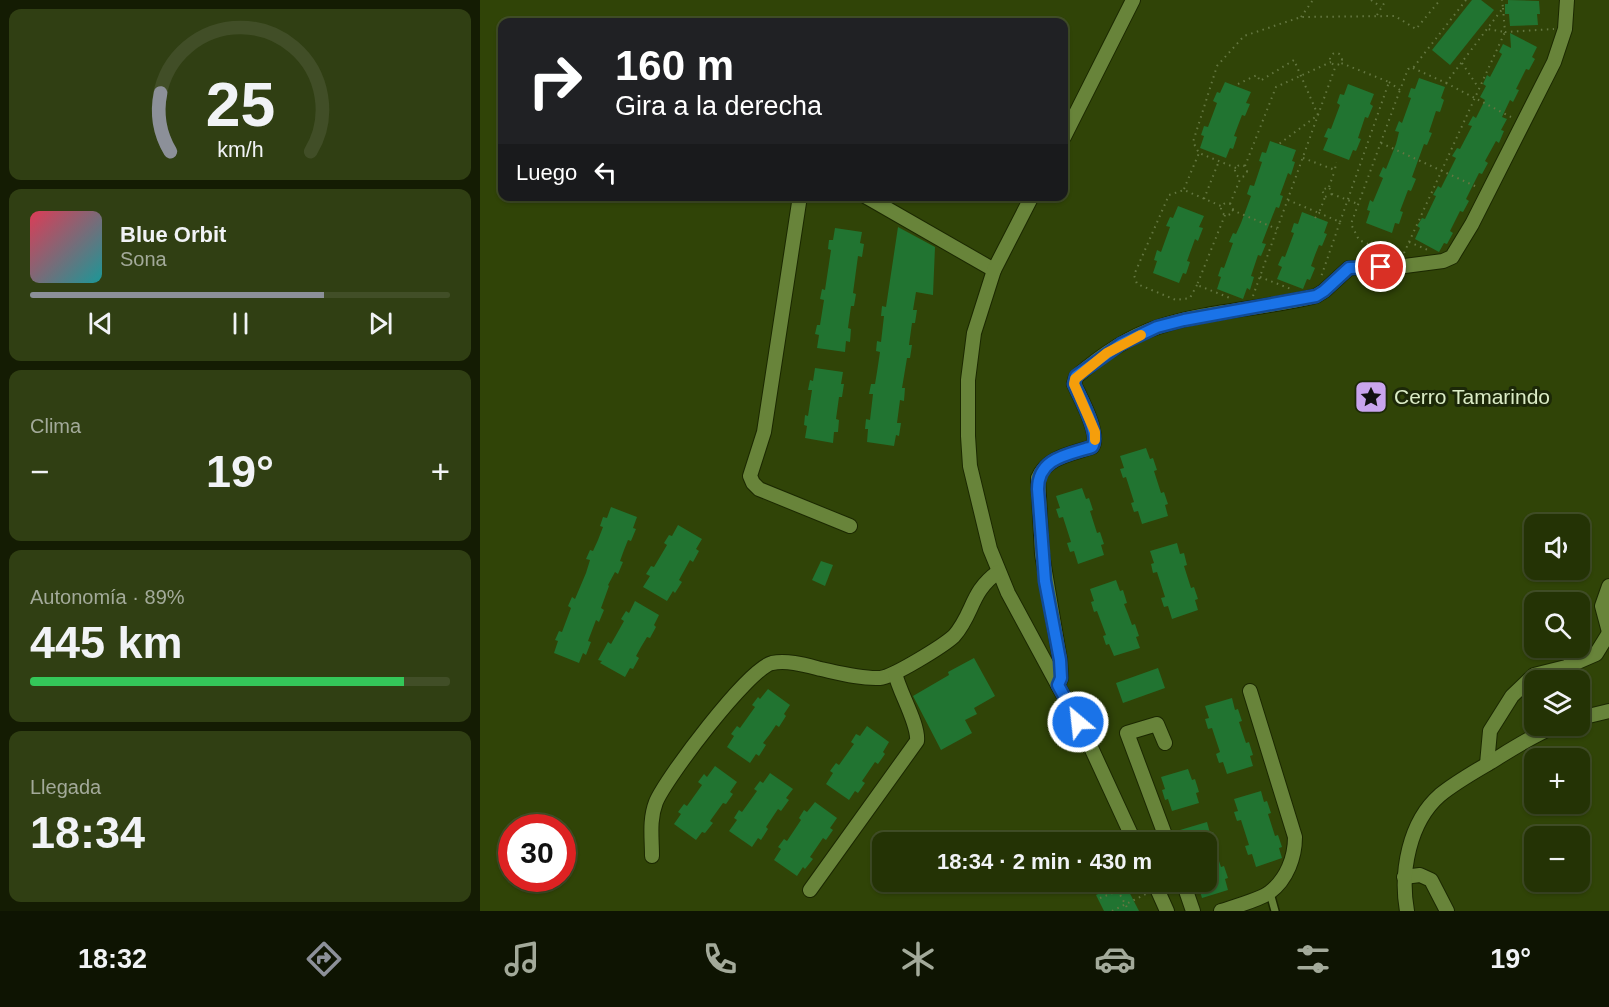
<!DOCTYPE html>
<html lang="es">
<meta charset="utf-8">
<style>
:root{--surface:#243305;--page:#303f13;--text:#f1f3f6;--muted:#a3aa9a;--line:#414e27;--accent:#8c9099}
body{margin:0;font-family:Helvetica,sans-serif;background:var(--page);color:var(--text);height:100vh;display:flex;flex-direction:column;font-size:22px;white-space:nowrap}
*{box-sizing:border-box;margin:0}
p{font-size:20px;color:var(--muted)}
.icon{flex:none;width:33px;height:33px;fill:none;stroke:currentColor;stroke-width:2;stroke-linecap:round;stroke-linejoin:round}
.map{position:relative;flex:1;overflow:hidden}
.sheet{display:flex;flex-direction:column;gap:9px;padding:9px;background:#141c03;width:480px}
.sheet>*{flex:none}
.guide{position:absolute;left:18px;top:18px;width:570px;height:183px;border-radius:12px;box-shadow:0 2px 4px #0004,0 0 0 2px var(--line);background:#202124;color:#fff;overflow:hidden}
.buttons{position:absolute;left:1044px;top:514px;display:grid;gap:12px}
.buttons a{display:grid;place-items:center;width:66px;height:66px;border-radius:12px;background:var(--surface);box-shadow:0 2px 4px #0004,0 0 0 2px var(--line);font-size:30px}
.speed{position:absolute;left:18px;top:814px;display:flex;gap:12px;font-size:30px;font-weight:700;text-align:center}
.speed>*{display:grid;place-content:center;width:78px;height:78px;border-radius:50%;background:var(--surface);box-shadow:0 2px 4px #0004,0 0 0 2px var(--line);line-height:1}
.speed .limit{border:9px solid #d22;background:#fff;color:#111}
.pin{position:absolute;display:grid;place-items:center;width:51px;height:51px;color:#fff;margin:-26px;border:3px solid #fff;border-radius:50%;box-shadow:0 2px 6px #0007}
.me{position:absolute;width:66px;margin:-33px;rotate:332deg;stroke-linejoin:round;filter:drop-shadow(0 0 4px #0008)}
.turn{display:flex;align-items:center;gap:21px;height:126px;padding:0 18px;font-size:27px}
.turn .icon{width:78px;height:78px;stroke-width:2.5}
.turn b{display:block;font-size:42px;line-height:51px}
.then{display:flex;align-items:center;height:57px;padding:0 18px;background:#0003;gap:12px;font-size:22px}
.big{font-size:45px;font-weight:800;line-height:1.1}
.sheet .widget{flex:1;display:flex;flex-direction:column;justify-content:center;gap:9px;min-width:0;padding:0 21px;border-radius:12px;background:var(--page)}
.sheet .dial{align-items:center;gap:0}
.dial svg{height:156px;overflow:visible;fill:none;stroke:var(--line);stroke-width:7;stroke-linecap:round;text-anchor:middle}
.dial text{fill:var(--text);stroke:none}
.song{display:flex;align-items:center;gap:18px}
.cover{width:72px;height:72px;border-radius:9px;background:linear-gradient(135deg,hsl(350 70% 55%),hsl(180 70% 35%))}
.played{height:6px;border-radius:3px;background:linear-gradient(90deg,var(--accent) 70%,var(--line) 70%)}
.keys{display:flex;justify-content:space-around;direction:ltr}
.heat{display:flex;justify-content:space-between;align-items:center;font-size:33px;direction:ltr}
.charge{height:9px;border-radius:4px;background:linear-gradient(90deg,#34c759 89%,var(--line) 0)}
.trip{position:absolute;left:392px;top:832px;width:345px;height:60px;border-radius:12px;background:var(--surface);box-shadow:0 2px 4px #0004,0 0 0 2px var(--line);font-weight:800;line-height:60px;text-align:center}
.dock{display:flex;height:96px;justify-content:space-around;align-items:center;background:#0e1402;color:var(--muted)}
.dock .icon{width:42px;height:42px}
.dock .active{color:var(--accent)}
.dock b{font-size:27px;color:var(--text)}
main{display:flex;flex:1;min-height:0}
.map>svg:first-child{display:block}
.building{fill:#217431}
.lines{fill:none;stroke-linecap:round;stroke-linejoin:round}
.service-casing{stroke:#1b2801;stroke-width:10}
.minor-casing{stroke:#1b2801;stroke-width:16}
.path{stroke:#647741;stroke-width:2;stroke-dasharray:1.5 4.5;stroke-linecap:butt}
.service{stroke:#68843a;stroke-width:7}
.minor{stroke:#68843a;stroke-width:14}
.route-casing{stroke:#114b97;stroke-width:15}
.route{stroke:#1a73e8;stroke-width:10}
.slow{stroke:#f59e0b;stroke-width:10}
.labels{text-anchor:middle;stroke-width:6;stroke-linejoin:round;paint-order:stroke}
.poi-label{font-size:21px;fill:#dbecc6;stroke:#1c2808;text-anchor:start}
</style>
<main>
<section class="sheet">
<div class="widget dial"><svg viewBox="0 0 100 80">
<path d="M14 69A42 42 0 1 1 86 69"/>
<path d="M14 69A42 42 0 0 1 9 39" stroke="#8c9099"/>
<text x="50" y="56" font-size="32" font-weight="700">25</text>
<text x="50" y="72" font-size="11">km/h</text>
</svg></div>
<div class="widget">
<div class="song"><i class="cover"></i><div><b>Blue Orbit</b><p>Sona</p></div></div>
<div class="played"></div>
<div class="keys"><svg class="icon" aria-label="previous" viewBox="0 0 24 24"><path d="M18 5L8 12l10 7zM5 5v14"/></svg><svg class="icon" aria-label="pause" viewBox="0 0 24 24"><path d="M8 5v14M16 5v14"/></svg><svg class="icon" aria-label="next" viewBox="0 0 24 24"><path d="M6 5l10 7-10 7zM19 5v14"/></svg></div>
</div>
<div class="widget"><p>Clima</p>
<div class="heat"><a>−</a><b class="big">19°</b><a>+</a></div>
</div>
<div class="widget"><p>Autonomía · 89%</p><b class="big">445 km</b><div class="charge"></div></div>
<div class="widget"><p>Llegada</p><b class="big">18:34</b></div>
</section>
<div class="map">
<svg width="1129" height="911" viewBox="0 0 1129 911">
<rect width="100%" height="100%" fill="#304407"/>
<g class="building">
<polygon points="992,0 1001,0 1014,10 970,65 952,50"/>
<polygon points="1028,0 1059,1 1060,14 1057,14 1058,25 1030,26 1029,14 1025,14 1025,4 1028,4"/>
<polygon points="1030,33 1057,47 1052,57 1055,59 1049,70 1046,69 1036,89 1039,90 1033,102 1030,100 1022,117 1027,119 1021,130 1024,131 1019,143 1016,141 1005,161 1008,163 1002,174 999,173 986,199 989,201 983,212 980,211 970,231 973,233 967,244 964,243 959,252 935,239 940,228 937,226 942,218 945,219 956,196 953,195 958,186 961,188 976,158 972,156 977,148 980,149 992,126 988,125 993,116 996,118 1005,100 1000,97 1006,86 1003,84 1007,75 1010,77 1022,54 1019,52 1023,44 1031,48"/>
<polygon points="939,78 965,87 961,98 964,100 960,112 956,111 949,132 952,133 947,145 944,144 932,177 936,179 931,191 928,190 920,211 923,212 919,224 915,223 912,233 886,223 890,211 887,210 890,200 893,202 903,178 899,176 903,167 906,169 916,144 919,132 915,131 919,121 922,123 931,98 928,97 931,88 935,89"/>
<polygon points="745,82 771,92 766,103 770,104 765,116 762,115 754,136 757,137 753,149 750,148 746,158 720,148 724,136 721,135 724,126 728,127 737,103 733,101 737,92 740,93"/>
<polygon points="868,84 894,94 890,104 893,106 888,118 885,117 878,138 881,139 876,151 873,150 869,160 843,150 848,138 844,137 848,128 851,129 860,105 857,103 860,94 864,95"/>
<polygon points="790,141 816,150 812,161 815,162 811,175 808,173 800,195 803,196 799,208 796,207 792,217 782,243 786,244 781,256 778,255 771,276 774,277 770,290 767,288 763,299 737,289 741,277 738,276 741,267 744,268 753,243 749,242 753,233 756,234 761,223 771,196 767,194 770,185 774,186 782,162 779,161 782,152 786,153"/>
<polygon points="698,206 724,216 719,227 723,228 718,241 715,239 707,261 710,262 706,274 703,273 699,283 673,273 677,261 674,260 677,250 681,252 690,227 686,226 690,217 693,218"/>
<polygon points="822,212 848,222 844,233 847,234 842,246 839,245 835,255 831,266 835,268 830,280 827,279 823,289 797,279 802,267 798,265 802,256 805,257 814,233 811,232 814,223 818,224"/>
<polygon points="418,227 455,247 453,295 436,292 433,310 437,310 435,323 432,323 429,345 432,345 430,358 427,358 422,388 425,388 424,401 420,400 417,423 421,423 419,436 416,435 414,446 387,442 388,429 385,429 386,419 390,420 393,394 389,394 391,384 395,384 397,372 400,352 396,351 397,341 401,342 404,316 401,316 402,306 406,307"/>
<polygon points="355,228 382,232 380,243 384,244 382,257 378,256 373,293 376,294 374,306 371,306 368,328 371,329 370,342 366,341 365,352 337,348 339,335 335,334 337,325 340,325 344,300 340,299 342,289 345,290 351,250 348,249 349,240 353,240"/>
<polygon points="335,368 363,372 361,384 364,384 362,397 359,397 356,419 359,420 358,432 354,432 353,443 325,438 327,426 324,425 325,415 328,416 332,390 328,390 330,380 333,381"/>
<polygon points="666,448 670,459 673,458 677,470 674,471 681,493 684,492 688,504 685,505 688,516 662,524 658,511 654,512 651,503 654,502 646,477 643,478 640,469 644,468 640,456"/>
<polygon points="602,488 606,499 609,498 613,510 610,511 617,533 620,532 624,544 621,545 624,555 598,564 594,551 590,552 587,543 591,542 583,517 579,518 576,509 580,508 576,496"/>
<polygon points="131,507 157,517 153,528 156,529 151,541 148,540 144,550 140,561 143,562 138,574 135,572 128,585 129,586 121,608 124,610 119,622 116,620 108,641 111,642 106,655 103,653 99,663 74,653 78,641 75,640 79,631 82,632 91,608 88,606 92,597 95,599 106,573 110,560 106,559 110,550 113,551 118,540 123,527 120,526 123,517 127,518"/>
<polygon points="198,525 222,539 216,549 219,551 213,562 210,560 199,580 202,582 195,593 193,591 187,601 163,587 170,576 166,574 171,566 174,567 187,545 184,543 189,535 192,536"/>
<polygon points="697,543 700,554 704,553 707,565 704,566 711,588 714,587 718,599 715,600 718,610 692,619 688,606 684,607 681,598 685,597 677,572 673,573 671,564 674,563 670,551"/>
<polygon points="341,561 353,565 345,586 332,580"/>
<polygon points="636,580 640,591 643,590 647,603 644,604 648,614 652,625 655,624 659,636 656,637 660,648 634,656 629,644 626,645 623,636 626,635 617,611 614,612 611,602 614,601 610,589"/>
<polygon points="155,601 179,615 174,625 176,627 170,638 167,637 161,647 156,656 159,658 153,669 150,668 145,677 120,663 122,661 118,660 128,642 131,644 139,630 144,621 141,619 146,611 149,613"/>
<polygon points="494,658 515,696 494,708 497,714 485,720 492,733 461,750 433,696 469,675 468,672"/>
<polygon points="678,668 685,688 643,703 636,683"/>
<polygon points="288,689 310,705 304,714 306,716 299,727 296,725 290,734 283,743 286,745 279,756 276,754 270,763 247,747 254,736 251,734 257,726 260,728 275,707 272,705 278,697 280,699"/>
<polygon points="752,698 755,710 758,709 762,721 759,722 766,743 769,742 773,755 770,756 773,766 747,774 743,762 739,763 736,754 740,752 732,728 728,729 725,719 729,718 725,706"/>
<polygon points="387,726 409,742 403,752 405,754 398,764 395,762 382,781 385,783 378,793 375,791 369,800 346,784 353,773 350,771 356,763 359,765 374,744 371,742 376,734 380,736"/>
<polygon points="235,766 257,782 250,792 253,794 246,804 243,803 230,821 233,823 225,833 222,832 216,840 194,824 201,814 198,812 204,804 207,806 222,785 218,782 224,774 227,777"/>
<polygon points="708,769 712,780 715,779 719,792 716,793 719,803 692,811 688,799 685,800 682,790 685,789 681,777"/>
<polygon points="290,773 313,789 306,798 309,800 301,811 298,809 286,827 288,829 281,840 278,838 272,847 249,831 257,820 254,818 259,810 262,812 277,791 274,789 280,781 283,783"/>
<polygon points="781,791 784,802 787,801 791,813 788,814 795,836 798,835 802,847 799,848 802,858 776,867 772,854 768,855 765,846 769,845 761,820 757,821 754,812 758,811 754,799"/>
<polygon points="335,802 357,818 350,828 353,830 346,840 343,838 330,857 333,859 325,869 323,867 317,876 294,860 301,849 298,847 304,839 307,841 321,820 319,818 324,810 327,812"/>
<polygon points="727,822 730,833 733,832 737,844 734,846 741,867 744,866 748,878 745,879 748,890 722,898 717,882 726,882 726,871 731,869 726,853 726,843 704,843 700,830"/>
<polygon points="642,882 644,882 659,911 624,911 616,895"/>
</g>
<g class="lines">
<g class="service-casing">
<polyline id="service" points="790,893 795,911"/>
</g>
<g class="minor-casing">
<g id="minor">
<polyline points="584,137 653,0"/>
<polyline points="320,196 284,432 270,476 273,483 279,489 370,526"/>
<polyline points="385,196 514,270"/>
<polyline points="552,196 514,270 494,333 488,380 488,436 490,466 510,549 528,593 608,741 655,843"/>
<polyline points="1129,586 1122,606 1129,632"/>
<path d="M578 685 581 678 580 660 562 554 558 478C567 457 591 454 612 447 621 435 600 397 594 384L596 377C620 356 648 337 678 327 729 310 785 309 836 296L844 291 869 268 917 267 963 261 972 257 992 224 1074 62 1085 29 1087 0"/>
<polyline points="1100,718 1129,711"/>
<polyline points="685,743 677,724 647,733 688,843"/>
<polyline points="1007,764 1010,731 1032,696 1054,675 1086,667 1116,654 1129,633"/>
<path d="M172 856C172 838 169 820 176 802 186 778 268 669 292 663 308 660 325 665 341 669 359 673 381 679 400 678 413 677 463 646 474 636 494 613 490 592 518 572"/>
<polyline points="924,877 940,875 951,880 967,911"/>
<polyline points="674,882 687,911"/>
<polyline points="703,882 713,911"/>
<path d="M330 890 437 741C439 724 419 692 415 673"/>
<path d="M741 911C753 907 782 899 790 892 807 879 815 857 815 837L770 691"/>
<path d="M927 911C920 872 929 822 960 795 976 782 994 772 1011 762 1032 749 1053 735 1076 726"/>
</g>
</g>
<g class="path">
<polyline points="891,0 901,7"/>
<polyline points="1023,8 1025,32 1074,29"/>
<polyline points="897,15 906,0"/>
<polyline points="821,17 833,0"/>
<circle cx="856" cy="59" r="6"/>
<polyline points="982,63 998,87"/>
<polyline points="933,68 966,83 1023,8 1022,0"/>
<polyline points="909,82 920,90 928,69 933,68 986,0"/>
<polyline points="966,83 1031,117"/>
<polyline points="758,84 777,75 780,81 814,60 838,115 799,144"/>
<polyline points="901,143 997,187"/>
<polyline points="823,158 855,170 856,162"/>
<circle cx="761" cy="171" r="6"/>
<polyline points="765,166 796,87 851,62"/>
<polyline points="756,168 719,153 713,142 737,66 764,36 821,17 915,16 936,29 960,0"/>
<polyline points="849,187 855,170"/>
<polyline points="704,189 719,153"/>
<polyline points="852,194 845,197 842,190 849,187 852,194 878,204"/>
<polyline points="724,199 739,161"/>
<polyline points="808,200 839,213 845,197"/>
<circle cx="747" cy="209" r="6"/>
<polyline points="750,204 761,177"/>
<polyline points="752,210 797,229"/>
<polyline points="745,215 717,285 750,298"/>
<polyline points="835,218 839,213 860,222 841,277"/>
<polyline points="860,222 909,82 861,63"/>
<polyline points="929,242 948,250"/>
<polyline points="924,253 1025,32 1007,29"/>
<polyline points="910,254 879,240 871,224 920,90"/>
<polyline points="780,277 811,289"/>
<polyline points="717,285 710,298 696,300 657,284 654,275 689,195 704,190 741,206"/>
<polyline points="773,296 856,65"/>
<polyline points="620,898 638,891 649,911"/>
<polyline points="632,911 666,894"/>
</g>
<use href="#service" class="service"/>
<use href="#minor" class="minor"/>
</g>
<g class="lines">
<g class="route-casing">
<path id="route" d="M598 722 578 685 581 678 580 660 565 581 558 489C558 458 587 455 612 447 621 435 600 398 594 384L596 376 641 344 677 327 704 320 836 296 844 291 869 268 901 267"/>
</g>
<use href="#route" class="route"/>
<polyline class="slow" points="615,440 615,432 594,384 595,379 627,353 661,335"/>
</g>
<defs>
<g id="sight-square" transform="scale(1.725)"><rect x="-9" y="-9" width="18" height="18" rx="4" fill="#c9a5ee" stroke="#1c2808"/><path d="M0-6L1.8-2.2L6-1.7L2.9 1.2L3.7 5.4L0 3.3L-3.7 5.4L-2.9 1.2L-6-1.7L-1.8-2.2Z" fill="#111"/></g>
</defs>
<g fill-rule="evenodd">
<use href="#sight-square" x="891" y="397"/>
</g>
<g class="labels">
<g class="poi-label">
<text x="914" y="404">Cerro Tamarindo</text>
</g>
</g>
</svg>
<div class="buttons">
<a><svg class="icon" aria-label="sound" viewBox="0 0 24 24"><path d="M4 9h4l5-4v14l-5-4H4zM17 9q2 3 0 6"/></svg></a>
<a><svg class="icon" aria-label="search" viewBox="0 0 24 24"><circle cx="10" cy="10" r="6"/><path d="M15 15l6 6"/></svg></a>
<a><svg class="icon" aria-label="layers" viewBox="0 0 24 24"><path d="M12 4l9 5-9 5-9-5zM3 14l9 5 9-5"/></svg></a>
<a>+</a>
<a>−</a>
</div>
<div class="speed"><div class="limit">30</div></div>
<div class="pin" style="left:901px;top:267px;background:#d93025"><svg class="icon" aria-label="arrive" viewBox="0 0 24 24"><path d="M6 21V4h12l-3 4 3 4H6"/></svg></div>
<svg class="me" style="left:598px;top:722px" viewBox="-20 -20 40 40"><circle r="17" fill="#1a73e8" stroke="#fff" stroke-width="3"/><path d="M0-11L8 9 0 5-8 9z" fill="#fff"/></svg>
<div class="trip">18:34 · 2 min · 430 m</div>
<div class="guide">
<div class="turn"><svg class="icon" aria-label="right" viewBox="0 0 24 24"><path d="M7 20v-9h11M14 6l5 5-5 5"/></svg><div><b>160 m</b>Gira a la derecha</div></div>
<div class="then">Luego<svg class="icon" aria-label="left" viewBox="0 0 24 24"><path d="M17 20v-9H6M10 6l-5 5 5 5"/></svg></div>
</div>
</div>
</main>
<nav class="dock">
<b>18:32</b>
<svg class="icon active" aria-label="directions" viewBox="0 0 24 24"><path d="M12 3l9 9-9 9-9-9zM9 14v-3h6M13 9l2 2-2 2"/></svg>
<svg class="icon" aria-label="music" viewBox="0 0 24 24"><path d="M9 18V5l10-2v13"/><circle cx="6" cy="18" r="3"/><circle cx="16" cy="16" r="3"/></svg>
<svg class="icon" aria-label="phone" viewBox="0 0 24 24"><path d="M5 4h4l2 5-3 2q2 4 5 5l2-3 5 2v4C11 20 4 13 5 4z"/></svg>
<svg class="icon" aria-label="climate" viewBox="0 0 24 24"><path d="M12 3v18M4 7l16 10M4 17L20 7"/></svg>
<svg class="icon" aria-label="car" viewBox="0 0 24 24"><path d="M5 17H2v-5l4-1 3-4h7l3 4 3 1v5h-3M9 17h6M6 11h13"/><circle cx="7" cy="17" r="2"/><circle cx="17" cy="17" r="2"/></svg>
<svg class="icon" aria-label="filters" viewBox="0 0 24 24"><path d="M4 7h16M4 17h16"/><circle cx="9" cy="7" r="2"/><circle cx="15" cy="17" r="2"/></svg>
<b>19°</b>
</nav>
